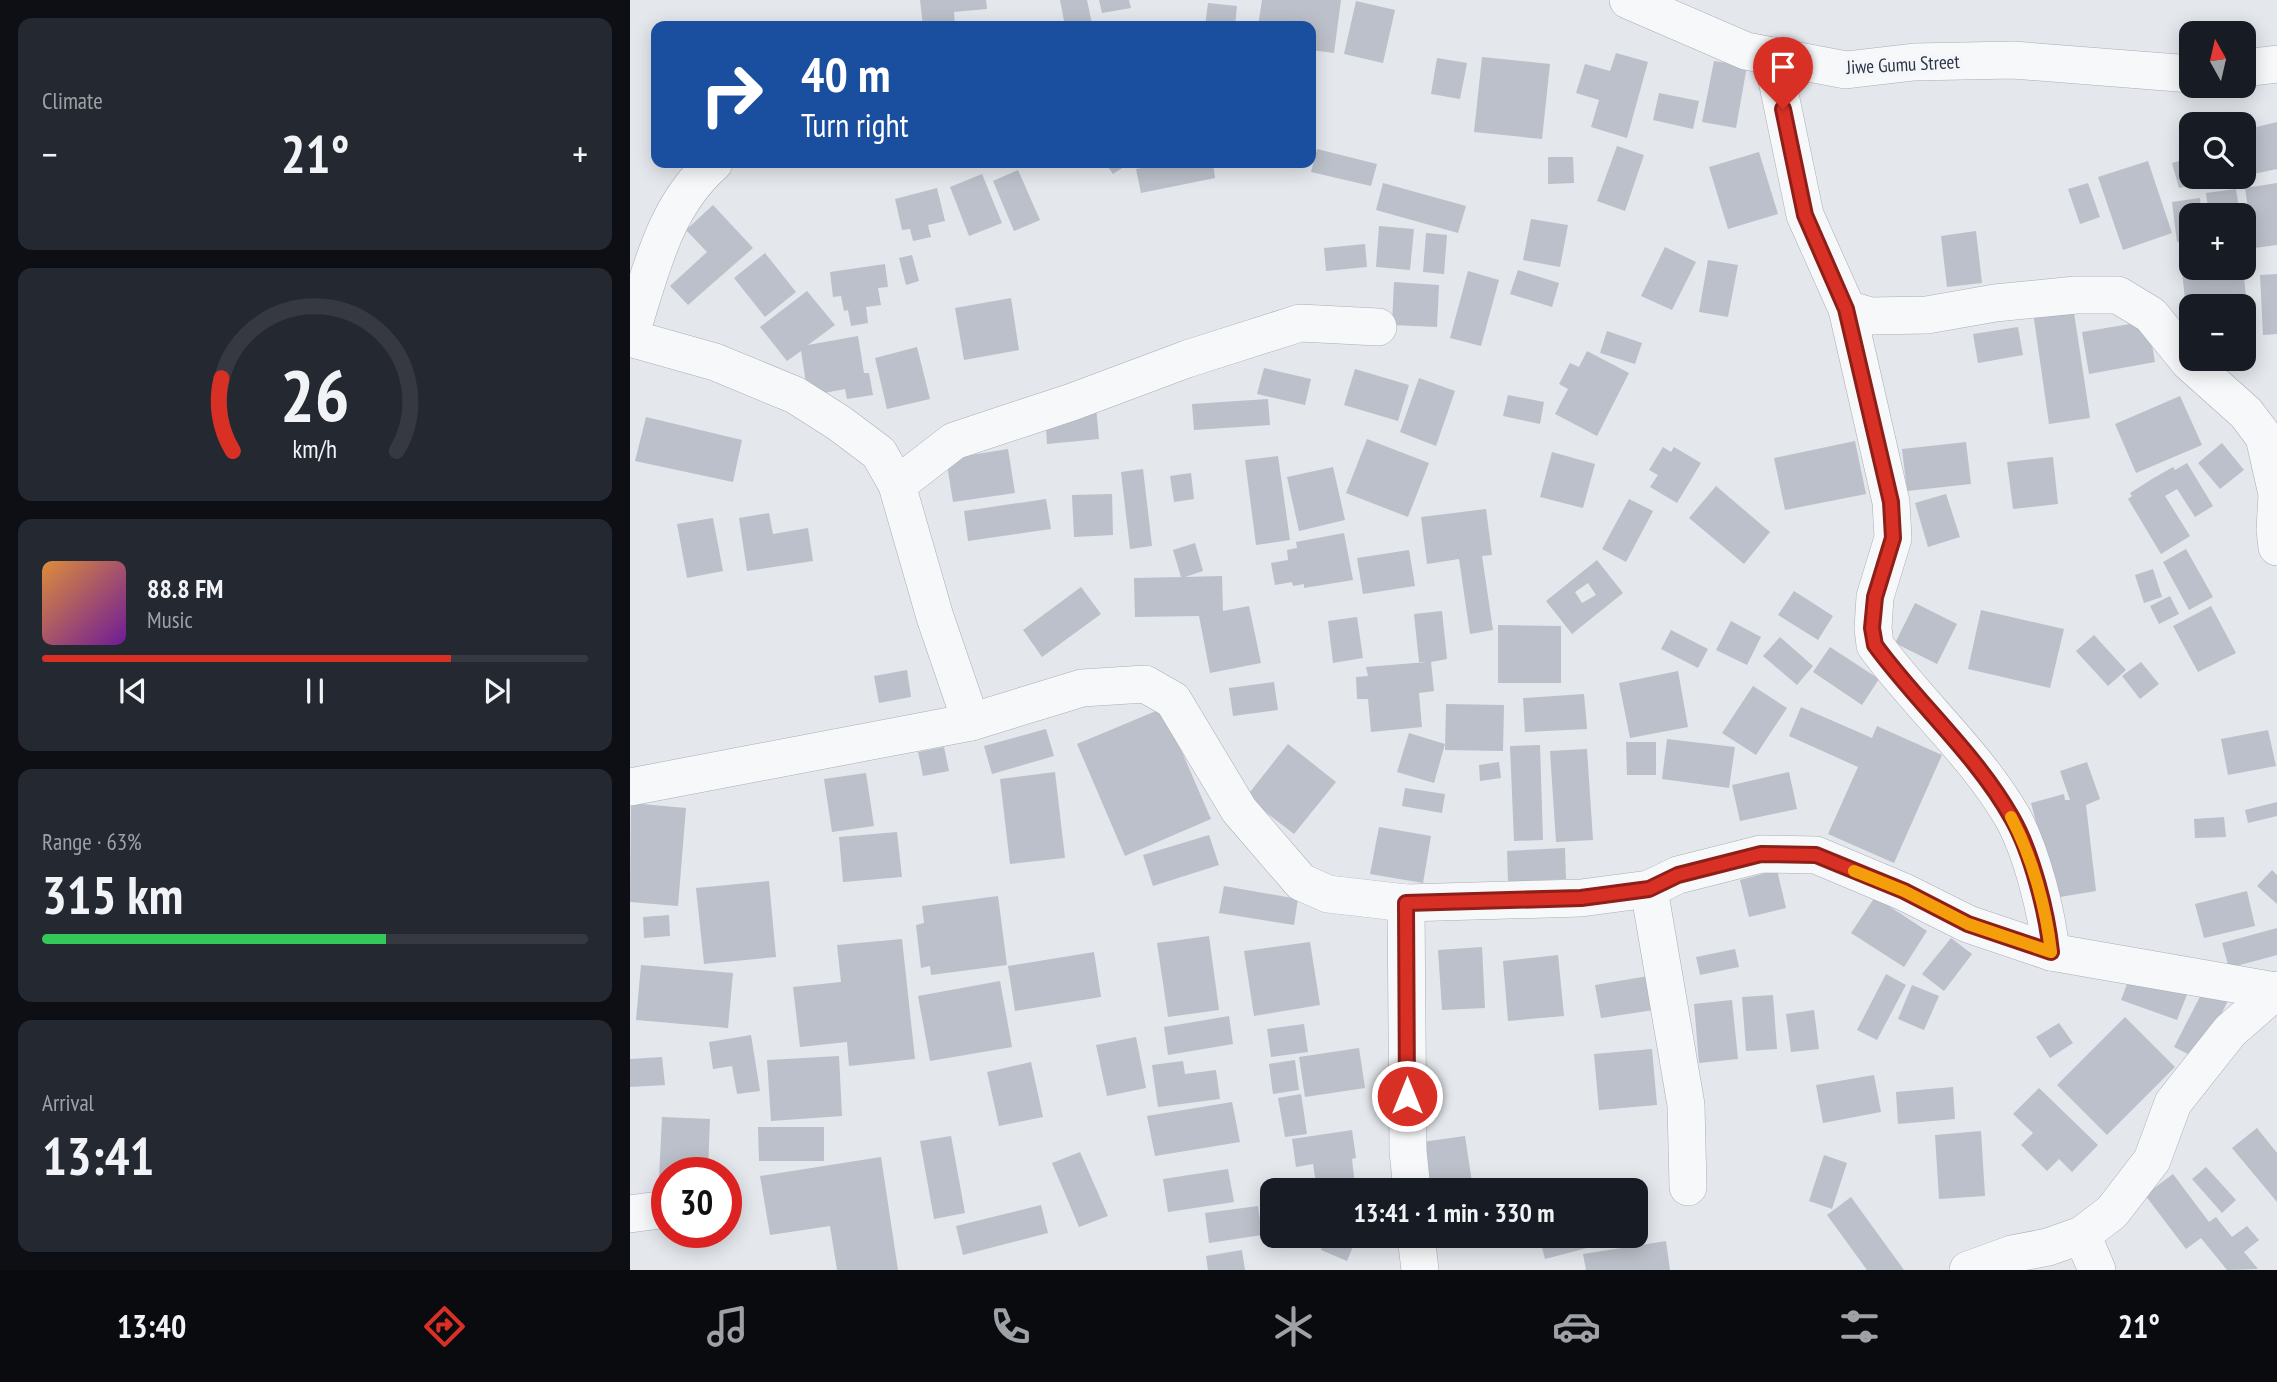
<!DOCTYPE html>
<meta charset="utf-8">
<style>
:root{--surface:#171b24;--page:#242831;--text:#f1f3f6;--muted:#9ea1a6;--line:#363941;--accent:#d93025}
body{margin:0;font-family:"PT Sans Narrow",sans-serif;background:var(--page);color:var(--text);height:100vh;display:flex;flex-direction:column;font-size:26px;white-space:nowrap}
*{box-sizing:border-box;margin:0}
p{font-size:23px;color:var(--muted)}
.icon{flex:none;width:38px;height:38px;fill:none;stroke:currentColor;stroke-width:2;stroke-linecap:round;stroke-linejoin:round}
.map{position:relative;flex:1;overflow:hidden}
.details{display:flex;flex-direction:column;gap:18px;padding:18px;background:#0d0f14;width:630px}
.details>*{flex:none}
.banner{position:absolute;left:21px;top:21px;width:665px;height:147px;border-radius:14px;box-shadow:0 4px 18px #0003;background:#1a4fa0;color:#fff;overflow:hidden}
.needle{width:46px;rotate:352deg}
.buttons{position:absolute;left:1549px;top:21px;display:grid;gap:14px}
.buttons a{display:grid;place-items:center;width:77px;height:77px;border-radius:14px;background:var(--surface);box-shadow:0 4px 18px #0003;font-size:35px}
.speed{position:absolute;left:21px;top:1157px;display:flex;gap:14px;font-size:35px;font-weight:700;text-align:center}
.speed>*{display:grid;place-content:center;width:91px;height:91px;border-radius:50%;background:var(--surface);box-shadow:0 4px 18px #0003;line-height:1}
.speed .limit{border:10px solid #d22;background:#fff;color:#111}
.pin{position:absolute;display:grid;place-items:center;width:60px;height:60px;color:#fff;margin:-72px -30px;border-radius:50% 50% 50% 0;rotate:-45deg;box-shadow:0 0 7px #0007}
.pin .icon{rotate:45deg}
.me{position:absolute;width:77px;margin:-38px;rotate:0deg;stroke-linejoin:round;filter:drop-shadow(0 0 5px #0008)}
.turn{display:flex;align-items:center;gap:24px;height:147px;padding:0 35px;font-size:32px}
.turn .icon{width:91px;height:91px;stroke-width:2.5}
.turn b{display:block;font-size:49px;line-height:60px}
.big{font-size:52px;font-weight:700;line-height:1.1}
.details .tile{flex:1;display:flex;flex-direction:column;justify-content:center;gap:10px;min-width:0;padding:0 24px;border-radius:14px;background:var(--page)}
.details .dial{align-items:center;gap:0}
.dial svg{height:182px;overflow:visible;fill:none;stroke:var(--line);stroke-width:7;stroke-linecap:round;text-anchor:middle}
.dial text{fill:var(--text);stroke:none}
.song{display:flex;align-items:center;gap:21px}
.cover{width:84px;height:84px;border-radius:10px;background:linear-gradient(135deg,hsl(30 70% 55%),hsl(280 70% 35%))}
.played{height:7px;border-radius:4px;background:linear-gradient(90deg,var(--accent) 75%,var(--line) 75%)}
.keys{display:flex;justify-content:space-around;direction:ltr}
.heat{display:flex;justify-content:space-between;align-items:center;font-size:38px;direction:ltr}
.charge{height:10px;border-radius:5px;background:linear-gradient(90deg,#34c759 63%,var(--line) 0)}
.trip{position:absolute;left:630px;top:1178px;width:388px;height:70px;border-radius:14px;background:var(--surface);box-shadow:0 4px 18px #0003;font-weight:700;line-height:70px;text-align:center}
.menu{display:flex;height:112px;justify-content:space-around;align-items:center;background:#090b0e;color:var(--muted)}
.menu .icon{width:49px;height:49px}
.menu .current{color:var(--accent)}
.menu b{font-size:32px;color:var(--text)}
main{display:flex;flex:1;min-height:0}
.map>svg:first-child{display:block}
.building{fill:#bbc0ca;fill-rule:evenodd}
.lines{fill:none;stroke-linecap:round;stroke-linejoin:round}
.minor-casing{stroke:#a9aeb7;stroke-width:38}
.minor{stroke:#f7f8fa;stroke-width:37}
.route-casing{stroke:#8d1f18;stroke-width:18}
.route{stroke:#d93025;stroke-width:12}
.slow{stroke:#f59e0b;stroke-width:12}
.labels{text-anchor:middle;stroke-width:7;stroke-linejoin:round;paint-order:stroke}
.street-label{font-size:19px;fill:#2b3445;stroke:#f4f6f9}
</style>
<main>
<section class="details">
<div class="tile"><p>Climate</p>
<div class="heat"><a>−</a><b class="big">21°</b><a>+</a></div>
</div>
<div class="tile dial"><svg viewBox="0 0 100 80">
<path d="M14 69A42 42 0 1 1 86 69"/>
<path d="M14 69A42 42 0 0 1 9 37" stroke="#d93025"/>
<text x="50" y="56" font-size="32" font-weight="700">26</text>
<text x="50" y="72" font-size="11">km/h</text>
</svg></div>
<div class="tile">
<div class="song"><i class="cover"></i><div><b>88.8 FM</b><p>Music</p></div></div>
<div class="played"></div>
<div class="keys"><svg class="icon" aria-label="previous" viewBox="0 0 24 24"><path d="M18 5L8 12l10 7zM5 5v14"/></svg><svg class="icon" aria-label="pause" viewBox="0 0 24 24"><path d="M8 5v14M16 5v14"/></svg><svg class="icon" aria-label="next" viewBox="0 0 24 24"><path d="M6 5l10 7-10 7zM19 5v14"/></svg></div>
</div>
<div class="tile"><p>Range · 63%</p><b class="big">315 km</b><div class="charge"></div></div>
<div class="tile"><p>Arrival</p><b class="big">13:41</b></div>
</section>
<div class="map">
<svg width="1647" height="1270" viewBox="0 0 1647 1270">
<rect width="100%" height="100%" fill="#e4e7ec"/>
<g class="building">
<polygon points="290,0 356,0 357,9 324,12 325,26 293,26"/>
<polygon points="430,0 457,0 462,24 435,26"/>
<polygon points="469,0 499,0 501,8 472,13"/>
<polygon points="632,0 711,0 704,53 681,50 681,26 628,26"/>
<polygon points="726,1 765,10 753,63 714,54"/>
<polygon points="578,3 607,6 605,26 575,26"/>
<polygon points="986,53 1018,62 997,138 961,127 969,100 946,93 955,64 980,71"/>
<polygon points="852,57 920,64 912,139 844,132"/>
<polygon points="807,58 837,63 830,99 801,94"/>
<polygon points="1084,61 1117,66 1106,128 1072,122"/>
<polygon points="1029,93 1069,101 1063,129 1023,120"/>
<polygon points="1647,122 1647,169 1614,176 1614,130"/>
<polygon points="987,146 1014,155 995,211 967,201"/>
<polygon points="687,149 747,164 741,186 681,172"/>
<polygon points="1129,152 1148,214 1098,229 1079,167"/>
<polygon points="918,157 943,157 944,183 918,184"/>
<polygon points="1561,158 1561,177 1585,177 1586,180 1549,188 1542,163"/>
<polygon points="1518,161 1542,233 1493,250 1468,177"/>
<polygon points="475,163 500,163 483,174"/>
<polygon points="540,163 583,163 585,178 511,193 506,169"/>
<polygon points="388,170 410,220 384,231 363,181"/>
<polygon points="352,174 372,223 339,236 320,187"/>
<polygon points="753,183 836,206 828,233 746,210"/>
<polygon points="1458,183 1470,217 1450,224 1438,189"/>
<polygon points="1647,183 1647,245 1624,248 1615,188"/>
<polygon points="307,188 315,221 298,225 301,237 283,241 280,229 272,230 265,199"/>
<polygon points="1606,189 1610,215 1579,215 1576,193"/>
<polygon points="1570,198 1572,215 1561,215 1561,240 1547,242 1542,202"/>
<polygon points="83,205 123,248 58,305 40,286 77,252 56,230"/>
<polygon points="901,219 938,225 930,267 893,260"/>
<polygon points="749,226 784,229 780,270 746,267"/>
<polygon points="1346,231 1352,283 1317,287 1311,236"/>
<polygon points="796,233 817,235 814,274 793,272"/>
<polygon points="735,244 737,267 696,271 694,248"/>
<polygon points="1035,247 1066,262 1042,310 1011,296"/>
<polygon points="1561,251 1561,268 1613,268 1622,354 1614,355 1614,306 1561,306 1561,338 1559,338 1550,252"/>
<polygon points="135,253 166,292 135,317 104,278"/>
<polygon points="282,255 289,281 276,285 269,258"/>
<polygon points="1078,260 1108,265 1098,317 1069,312"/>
<polygon points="255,264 258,287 248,288 251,305 236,307 238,323 221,326 218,310 214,311 211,296 203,297 200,272"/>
<polygon points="888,270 929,283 922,307 880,294"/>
<polygon points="838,271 869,280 851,346 820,338"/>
<polygon points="1647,274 1647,334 1633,335 1630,275"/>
<polygon points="764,282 809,285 807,327 762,325"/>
<polygon points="177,291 205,325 178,345 228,336 234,373 239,373 243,395 217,399 215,389 178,396 171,351 157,361 130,327"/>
<polygon points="381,298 389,350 334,360 325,308"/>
<polygon points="1443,306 1460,418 1419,424 1403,312"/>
<polygon points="1518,321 1525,362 1459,374 1452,332"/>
<polygon points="1388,327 1393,355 1348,363 1343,334"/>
<polygon points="977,331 1012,343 1005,364 970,353"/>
<polygon points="287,347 300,399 257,409 245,358"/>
<polygon points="957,351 999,373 967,436 925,414 938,389 929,384 940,363 949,367"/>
<polygon points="634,368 681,379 675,405 627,394"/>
<polygon points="725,369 779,385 768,421 714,405"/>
<polygon points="789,378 825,391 806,446 770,432"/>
<polygon points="878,395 914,402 910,424 873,416"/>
<polygon points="1550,396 1572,445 1506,473 1485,424"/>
<polygon points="638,399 640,425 564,430 562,404"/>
<polygon points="466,407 469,439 417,444 415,412"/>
<polygon points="16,417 112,440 103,482 5,461"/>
<polygon points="737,439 799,463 778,517 716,493"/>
<polygon points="1225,441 1236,494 1155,510 1144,458"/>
<polygon points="1336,442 1341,484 1277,491 1272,449"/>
<polygon points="1592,443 1614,470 1590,489 1568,463"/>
<polygon points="1033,447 1041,452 1044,447 1071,463 1047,503 1020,487 1028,475 1019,470"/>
<polygon points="378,449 385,493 323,502 316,459"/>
<polygon points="922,452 965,464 953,508 910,497"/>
<polygon points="648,456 660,540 626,545 615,460"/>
<polygon points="1423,457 1428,504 1383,509 1377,462"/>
<polygon points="1557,463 1583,506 1565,517 1547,489 1535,496 1560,536 1531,554 1498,499 1502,496 1500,493 1522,479 1543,467 1545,470"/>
<polygon points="703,467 715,520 669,531 657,477"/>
<polygon points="513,469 522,546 500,549 491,472"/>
<polygon points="561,473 564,499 544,502 540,476"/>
<polygon points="1086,486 1140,532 1114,564 1059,518"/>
<polygon points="482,494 483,535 444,537 442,495"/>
<polygon points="1316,494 1330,537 1298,547 1285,503"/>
<polygon points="416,499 421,529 338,541 334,511"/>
<polygon points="999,499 1023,511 996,562 972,549"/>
<polygon points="856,509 862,555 852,556 863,630 840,634 829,559 797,564 791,517"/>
<polygon points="139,513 143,534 178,528 183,561 117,571 109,518"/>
<polygon points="83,518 93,571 57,578 47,524"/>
<polygon points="714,533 723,580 674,588 674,584 663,586 662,582 645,585 641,563 658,560 657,550 667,548 666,542"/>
<polygon points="565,543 573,571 555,577 592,576 593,611 619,606 631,663 580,673 569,616 505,617 504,578 551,577 543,550"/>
<polygon points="1556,549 1583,597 1559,610 1533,562"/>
<polygon points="779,550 785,586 733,594 727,558"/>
<path d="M967 560 993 593 942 634 916 601ZM958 583 966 595 952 603 945 592Z"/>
<polygon points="1523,569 1532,597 1514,603 1505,575"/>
<polygon points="451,587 471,614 412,657 393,630"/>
<polygon points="1164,591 1203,616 1188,640 1148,615"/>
<polygon points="1540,596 1549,614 1529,624 1520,606"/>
<polygon points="1285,603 1327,624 1307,664 1265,643"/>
<polygon points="1581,606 1606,653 1568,672 1543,626"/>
<polygon points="1351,610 1434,629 1420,688 1338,669"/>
<polygon points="812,611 817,659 801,662 804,691 789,693 792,727 741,732 738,699 727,699 726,677 738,676 736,667 797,662 789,662 784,614"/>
<polygon points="727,617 733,658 703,663 698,621"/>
<polygon points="1101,621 1131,637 1117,665 1086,650"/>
<polygon points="868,625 931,626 931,683 868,683"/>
<polygon points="1041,630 1078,649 1068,668 1031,649"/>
<polygon points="1464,635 1496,670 1478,686 1446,651"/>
<polygon points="1150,637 1183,666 1167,685 1133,656"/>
<polygon points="1200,647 1249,679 1232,705 1183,672"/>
<polygon points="1511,662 1529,684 1510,699 1492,676"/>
<polygon points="277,670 281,697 249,703 244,676"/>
<polygon points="1048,671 1058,727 1000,738 989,683"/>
<polygon points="644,682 648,710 603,716 599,688"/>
<polygon points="1123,686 1157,708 1126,755 1092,733"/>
<polygon points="954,694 957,729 895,732 893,698"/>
<polygon points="816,704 874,705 873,751 815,750"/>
<polygon points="1171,707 1242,738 1247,726 1312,755 1264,863 1198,834 1228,767 1159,736"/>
<polygon points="533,708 581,819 495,856 447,744"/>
<polygon points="416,729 424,756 362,774 354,746"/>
<polygon points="1638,730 1646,766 1598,775 1591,739"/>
<polygon points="779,733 815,744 804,783 767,772"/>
<polygon points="1037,739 1105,747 1099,788 1032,779"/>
<polygon points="996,742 1026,742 1026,775 997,775"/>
<polygon points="658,744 706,782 664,834 616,797"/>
<polygon points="910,745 913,840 884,841 880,746"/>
<polygon points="314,747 319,771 293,776 288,752"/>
<polygon points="957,749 963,840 926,842 920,751"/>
<polygon points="869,762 871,778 850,781 849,765"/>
<polygon points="1457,762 1470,799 1456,805 1466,891 1412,900 1413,848 1401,803 1434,794 1435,800 1440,800 1430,771"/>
<polygon points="425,772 435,858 380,864 370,779"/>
<polygon points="1159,772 1167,809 1110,821 1102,785"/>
<polygon points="236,773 244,826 202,832 194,779"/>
<polygon points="775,788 815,794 812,813 772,806"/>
<polygon points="1647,802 1647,816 1618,823 1615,810"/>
<polygon points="1,803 56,808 48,906 0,902"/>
<polygon points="1594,817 1596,837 1565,838 1564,819"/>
<polygon points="749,827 801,836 793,883 740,874"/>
<polygon points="267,832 272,877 213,882 209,837"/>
<polygon points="579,835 589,865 523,886 513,855"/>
<polygon points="935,848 936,879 878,882 877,851"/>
<polygon points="1147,870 1156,908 1119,917 1110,880"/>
<polygon points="1642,870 1647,875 1647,904 1627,886"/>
<polygon points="139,881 146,957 74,964 66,888"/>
<polygon points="594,886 668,899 664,925 589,913"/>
<polygon points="1617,891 1625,926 1574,938 1565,904"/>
<polygon points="368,896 377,965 301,975 300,966 291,968 286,925 294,923 292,906"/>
<polygon points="1245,897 1297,931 1274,967 1221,933"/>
<polygon points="39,915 40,936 14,938 13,917"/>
<polygon points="1647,928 1647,955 1599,968 1592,943"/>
<polygon points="579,936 589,1010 538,1017 527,943"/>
<polygon points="1321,938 1342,954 1314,991 1292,974"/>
<polygon points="272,939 285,1059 219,1066 217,1042 170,1047 163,987 211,982 207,945"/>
<polygon points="680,942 690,1005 624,1016 614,951"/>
<polygon points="852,947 855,1008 812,1010 808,950"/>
<polygon points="1105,949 1109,967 1070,975 1066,957"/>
<polygon points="464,952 471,997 385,1011 378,966"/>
<polygon points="928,955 934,1016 878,1021 873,961"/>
<polygon points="11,965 103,973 98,1028 6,1020"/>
<polygon points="1502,971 1558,992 1547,1020 1491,1000"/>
<polygon points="1256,974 1276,985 1247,1040 1227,1030"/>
<polygon points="1024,975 1030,1009 971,1018 965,985"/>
<polygon points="370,981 382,1047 300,1061 288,996"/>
<polygon points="1577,983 1601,995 1568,1059 1544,1047"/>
<polygon points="1282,985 1309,996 1294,1030 1268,1019"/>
<polygon points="1143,995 1147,1049 1116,1051 1112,997"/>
<polygon points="1102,1000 1108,1059 1069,1063 1064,1004"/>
<polygon points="1184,1010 1189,1049 1161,1052 1156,1014"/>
<polygon points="599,1016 603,1044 538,1055 534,1027"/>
<polygon points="1495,1017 1545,1067 1477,1135 1427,1085"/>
<polygon points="1429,1023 1443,1043 1420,1058 1406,1037"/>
<polygon points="674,1024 678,1052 641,1057 637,1029"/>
<polygon points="121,1035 130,1091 107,1094 102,1066 83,1069 79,1042"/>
<polygon points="506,1037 516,1088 477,1096 466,1045"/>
<polygon points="729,1048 735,1088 675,1097 669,1057"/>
<polygon points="1022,1049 1027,1105 969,1110 964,1054"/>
<polygon points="209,1056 212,1116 141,1121 137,1060"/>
<polygon points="32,1057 35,1085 0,1087 0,1059"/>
<polygon points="665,1060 669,1090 643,1094 639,1064"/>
<polygon points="553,1061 555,1074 586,1070 590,1099 528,1107 522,1065"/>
<polygon points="401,1062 413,1117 369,1126 357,1072"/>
<polygon points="1244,1075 1251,1112 1193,1123 1186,1085"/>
<polygon points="1323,1087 1325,1119 1268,1124 1266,1092"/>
<polygon points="1409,1088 1468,1145 1442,1172 1429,1159 1417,1171 1391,1145 1403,1133 1383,1114"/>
<polygon points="671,1094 677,1134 655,1137 648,1098"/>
<polygon points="602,1102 610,1142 525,1156 517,1116"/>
<polygon points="32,1117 80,1119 78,1172 37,1172 37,1179 29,1178"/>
<polygon points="128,1127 194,1127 194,1161 129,1161"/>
<polygon points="1627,1128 1647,1153 1647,1202 1602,1148"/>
<polygon points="722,1130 726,1158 722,1159 725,1186 687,1190 683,1164 666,1167 662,1139"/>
<polygon points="1351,1131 1355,1196 1309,1199 1305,1135"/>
<polygon points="321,1136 335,1213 304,1219 290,1141"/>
<polygon points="835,1136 843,1189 799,1190 792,1142"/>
<polygon points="450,1152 478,1216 449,1227 422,1163"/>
<polygon points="1194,1155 1217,1163 1202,1209 1179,1201"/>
<polygon points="251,1157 268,1270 207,1270 200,1226 140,1235 130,1176"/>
<polygon points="1576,1167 1606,1200 1592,1213 1562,1179"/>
<polygon points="598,1169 604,1202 538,1212 533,1179"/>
<polygon points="1543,1174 1579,1222 1586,1217 1602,1237 1617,1226 1629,1240 1614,1252 1628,1269 1597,1270 1571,1238 1556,1249 1515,1195"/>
<polygon points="1221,1197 1274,1270 1237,1270 1197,1215"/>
<polygon points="411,1205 418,1233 333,1255 326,1226"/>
<polygon points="628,1206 632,1235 579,1243 575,1213"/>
<polygon points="697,1236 727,1236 717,1261 691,1250"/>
<polygon points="909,1236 953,1236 957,1248 915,1259"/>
<polygon points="1036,1241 1040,1270 956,1270 953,1254"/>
<polygon points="612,1250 615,1270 578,1270 576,1256"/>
</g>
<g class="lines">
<g class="minor-casing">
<g id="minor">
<polyline points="998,0 1116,51 1216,70 1284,62 1383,60 1561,74"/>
<polyline points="1142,56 1175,215 1217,309 1240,316 1297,315 1365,303 1446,295 1488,295 1521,315 1559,362 1616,413 1634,437 1647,494 1645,530 1647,547"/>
<polyline points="1614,68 1647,64"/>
<path d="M1217 309 1261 502 1263 538 1245 597 1243 628 1245 645C1288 704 1346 754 1383 818 1402 853 1417 913 1421 952"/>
<path d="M0 336C20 275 33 207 84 163"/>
<polyline points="0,338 85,362 165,395 209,423 249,453 267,485 305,617 341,722"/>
<polyline points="267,485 324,441 442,402 557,359 670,323 748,327"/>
<polyline points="0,787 341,722 452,688 515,684 543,700 609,810 671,882 698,894 776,903 951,898 1019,889 1048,875 1131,854 1186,855 1274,892 1338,924 1421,952 1645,991"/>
<polyline points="1019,889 1056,1105 1058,1187"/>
<polyline points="776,903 778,1151 782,1190"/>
<polyline points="0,1214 37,1209"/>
<polyline points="786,1236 790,1270"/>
<polyline points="1338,1270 1382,1254 1418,1247 1452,1235"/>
<polyline points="1467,1270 1452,1235 1482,1212 1522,1160 1543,1103 1600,1031 1647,990"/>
</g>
</g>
<use href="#minor" class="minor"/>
</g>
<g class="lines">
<g class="route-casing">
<path id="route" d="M777 1096 776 903 951 898 1019 889 1048 875 1131 854 1186 855 1274 891 1338 924 1421 952C1417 913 1402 853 1382 818 1346 754 1288 704 1245 645L1242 628 1245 597 1263 538 1261 502 1216 309 1175 215 1153 109"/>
</g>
<use href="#route" class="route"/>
<path class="slow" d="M1224 871 1274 891 1338 924 1421 952C1416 907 1402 857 1381 817"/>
</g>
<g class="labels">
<g class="street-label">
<text transform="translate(1273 64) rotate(-3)" y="7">Jiwe Gumu Street</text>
</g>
</g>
</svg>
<div class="buttons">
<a><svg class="needle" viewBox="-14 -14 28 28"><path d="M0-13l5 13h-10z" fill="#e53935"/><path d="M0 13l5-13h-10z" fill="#9ea1a6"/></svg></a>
<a><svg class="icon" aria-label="search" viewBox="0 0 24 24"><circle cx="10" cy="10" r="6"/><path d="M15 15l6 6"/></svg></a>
<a>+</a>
<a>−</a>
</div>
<div class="speed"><div class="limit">30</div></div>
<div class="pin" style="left:1153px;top:109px;background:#d93025"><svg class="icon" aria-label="arrive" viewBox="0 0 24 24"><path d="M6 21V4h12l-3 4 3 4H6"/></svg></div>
<svg class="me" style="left:777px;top:1096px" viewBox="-20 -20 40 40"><circle r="17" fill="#d93025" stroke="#fff" stroke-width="3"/><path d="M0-11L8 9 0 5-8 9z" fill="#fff"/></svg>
<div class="trip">13:41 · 1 min · 330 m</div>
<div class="banner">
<div class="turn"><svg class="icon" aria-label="right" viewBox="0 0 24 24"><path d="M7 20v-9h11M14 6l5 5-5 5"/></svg><div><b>40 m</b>Turn right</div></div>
</div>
</div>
</main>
<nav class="menu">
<b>13:40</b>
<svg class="icon current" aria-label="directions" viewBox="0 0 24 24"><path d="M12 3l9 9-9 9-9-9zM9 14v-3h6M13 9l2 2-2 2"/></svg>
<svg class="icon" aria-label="music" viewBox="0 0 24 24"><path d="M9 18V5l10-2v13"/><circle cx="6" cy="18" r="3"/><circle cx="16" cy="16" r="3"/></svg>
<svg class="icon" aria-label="phone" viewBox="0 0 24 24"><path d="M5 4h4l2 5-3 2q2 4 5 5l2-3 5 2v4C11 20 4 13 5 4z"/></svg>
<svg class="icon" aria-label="climate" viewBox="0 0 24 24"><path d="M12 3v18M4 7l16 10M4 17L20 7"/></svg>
<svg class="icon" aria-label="car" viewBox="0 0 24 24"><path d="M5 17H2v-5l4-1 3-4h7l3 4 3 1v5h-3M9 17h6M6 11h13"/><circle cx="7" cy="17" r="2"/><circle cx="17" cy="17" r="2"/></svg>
<svg class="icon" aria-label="filters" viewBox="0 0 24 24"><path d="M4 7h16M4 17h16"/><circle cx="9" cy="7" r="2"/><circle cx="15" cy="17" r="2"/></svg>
<b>21°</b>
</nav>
